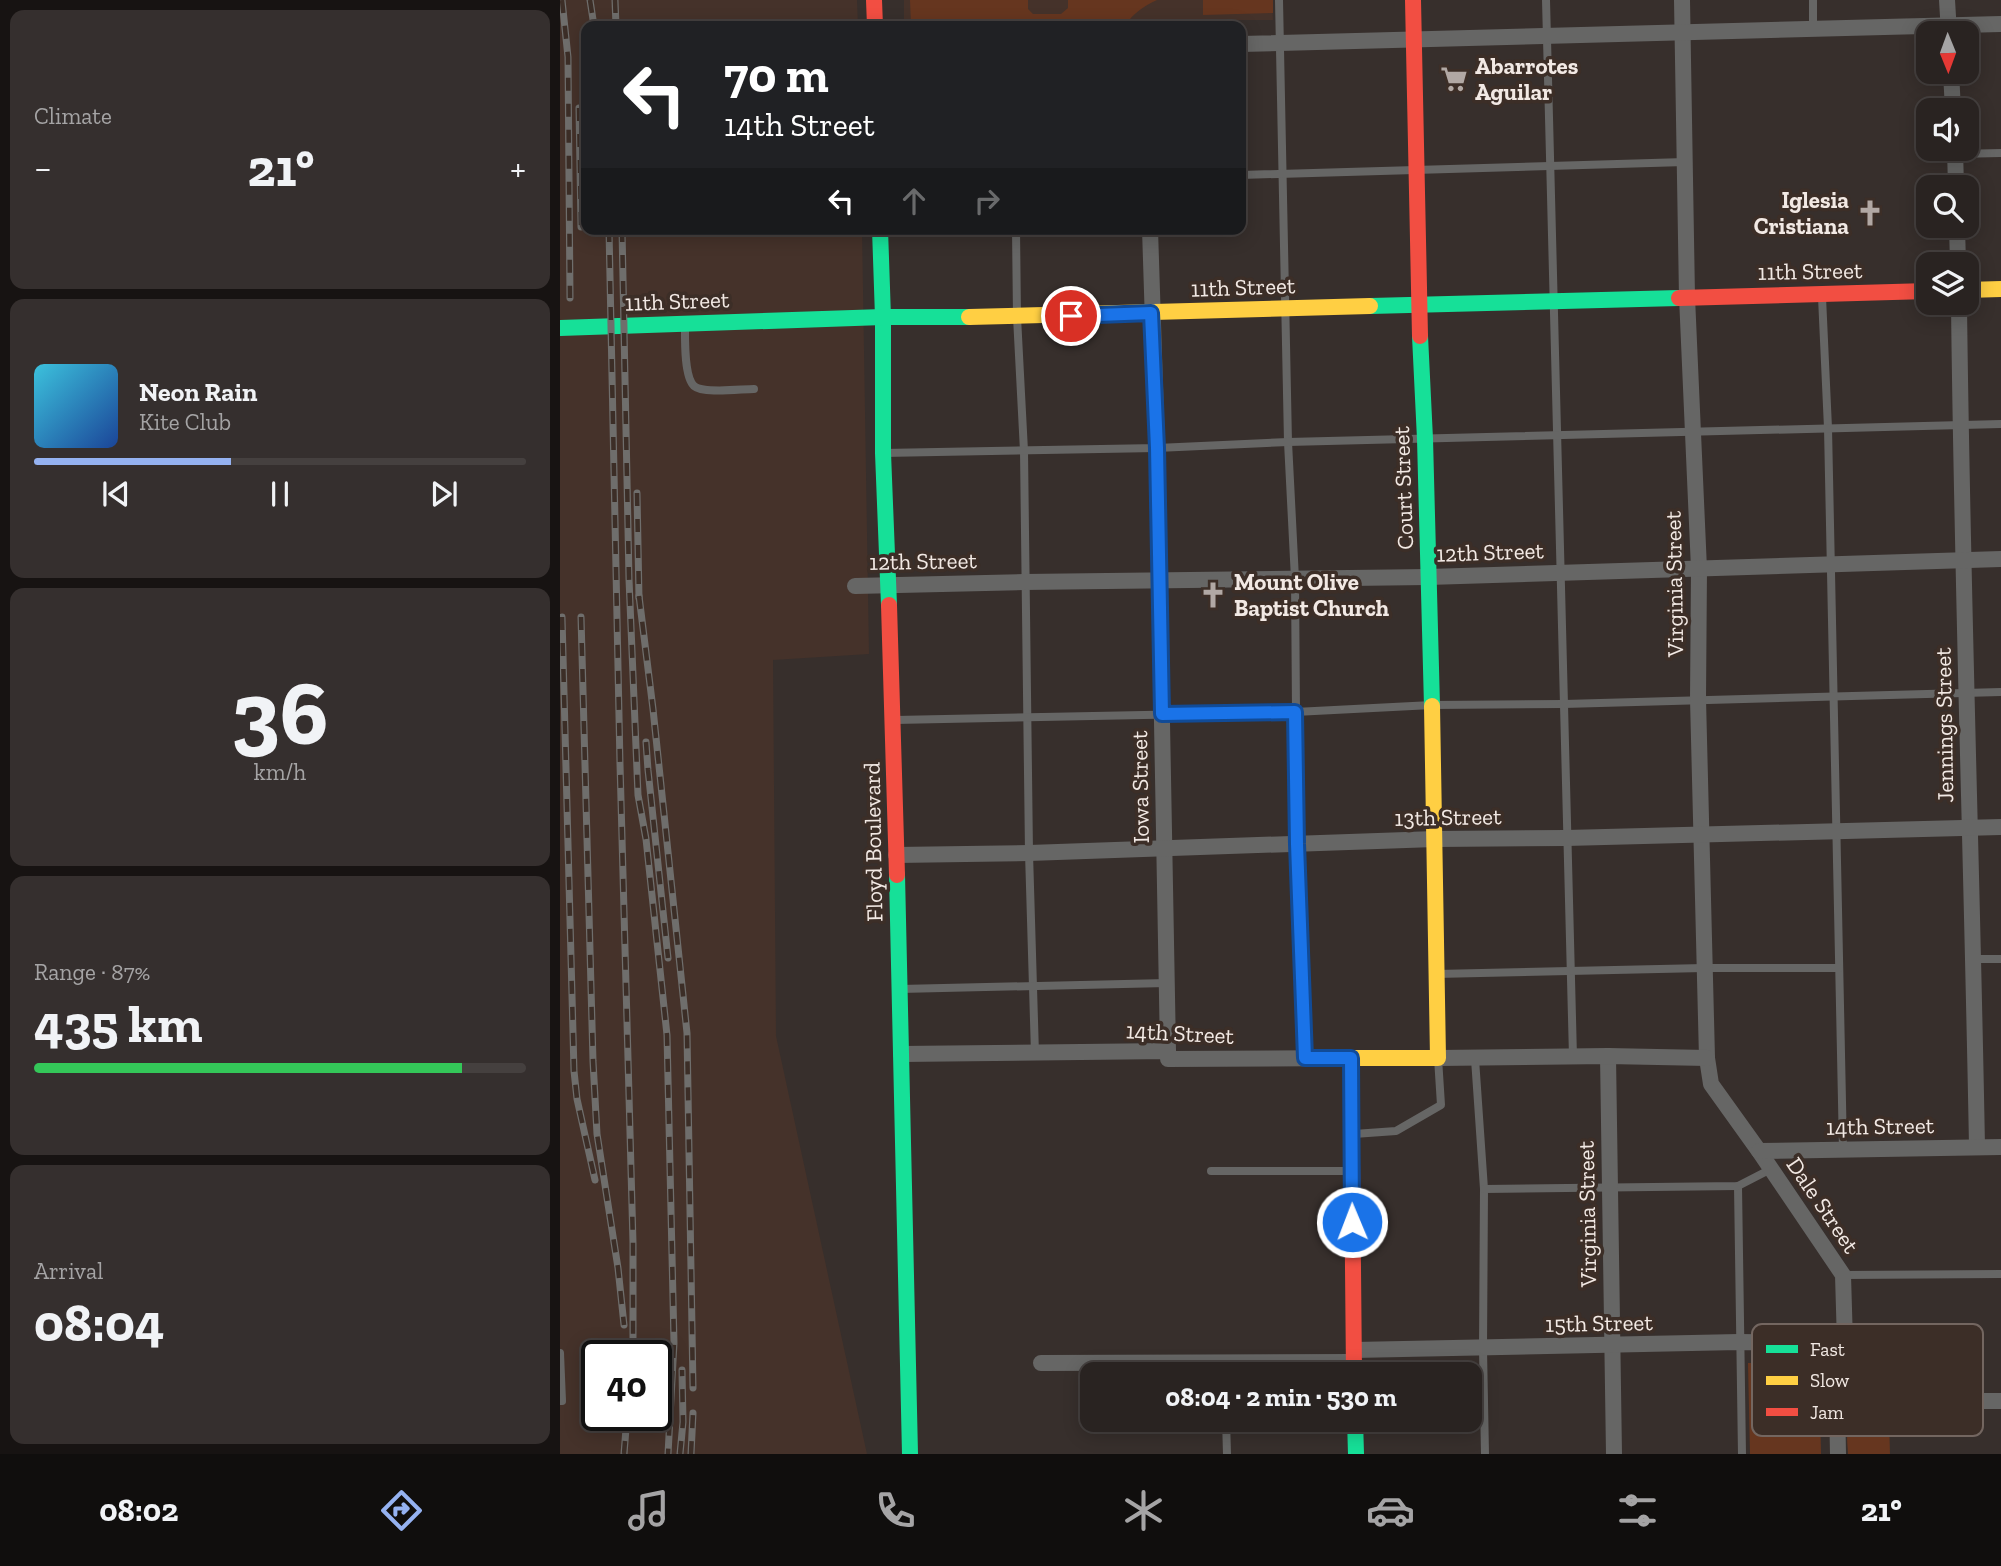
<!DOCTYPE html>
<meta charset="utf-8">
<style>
:root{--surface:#292321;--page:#352f2e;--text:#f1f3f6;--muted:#a5a4a5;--line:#45403f;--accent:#95b2f1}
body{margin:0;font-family:"Zilla Slab",serif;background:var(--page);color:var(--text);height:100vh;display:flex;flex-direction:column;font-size:26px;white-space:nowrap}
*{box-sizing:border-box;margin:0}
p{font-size:23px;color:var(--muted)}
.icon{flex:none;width:38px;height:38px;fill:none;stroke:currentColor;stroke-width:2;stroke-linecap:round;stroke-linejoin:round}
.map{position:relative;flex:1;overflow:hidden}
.side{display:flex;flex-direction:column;gap:10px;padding:10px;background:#171312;width:560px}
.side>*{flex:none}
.hud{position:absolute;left:21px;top:21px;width:665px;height:214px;border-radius:14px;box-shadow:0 4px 18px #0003,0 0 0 2px var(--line);background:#202124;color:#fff;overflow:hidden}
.needle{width:46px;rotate:179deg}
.buttons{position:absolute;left:1356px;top:21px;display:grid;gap:14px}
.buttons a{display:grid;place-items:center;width:63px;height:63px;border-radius:14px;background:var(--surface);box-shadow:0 4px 18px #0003,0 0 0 2px var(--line);font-size:35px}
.speed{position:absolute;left:21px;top:1340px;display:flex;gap:14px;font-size:35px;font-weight:700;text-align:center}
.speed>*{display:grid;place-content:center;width:91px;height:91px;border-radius:50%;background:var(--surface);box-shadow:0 4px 18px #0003,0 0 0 2px var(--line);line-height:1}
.speed .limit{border:4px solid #111;border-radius:10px;background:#fff;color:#111}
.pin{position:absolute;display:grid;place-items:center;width:60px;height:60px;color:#fff;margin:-30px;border:4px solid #fff;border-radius:50%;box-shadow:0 2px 7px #0007}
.me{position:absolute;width:77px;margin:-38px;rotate:359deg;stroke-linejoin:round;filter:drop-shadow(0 0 5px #0008)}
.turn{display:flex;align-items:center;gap:24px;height:147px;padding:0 28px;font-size:32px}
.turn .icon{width:91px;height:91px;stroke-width:2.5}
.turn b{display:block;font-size:49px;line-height:60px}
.lanes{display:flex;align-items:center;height:66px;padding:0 28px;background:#0003;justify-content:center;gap:35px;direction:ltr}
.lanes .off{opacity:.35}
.big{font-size:52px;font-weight:800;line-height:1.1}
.side .tile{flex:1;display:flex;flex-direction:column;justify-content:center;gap:10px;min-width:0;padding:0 24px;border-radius:14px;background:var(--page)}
.side .dial{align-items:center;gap:0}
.dial b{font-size:91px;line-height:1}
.song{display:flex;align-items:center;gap:21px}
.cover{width:84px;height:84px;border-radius:10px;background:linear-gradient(135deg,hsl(190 70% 55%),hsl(220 70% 35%))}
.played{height:7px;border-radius:4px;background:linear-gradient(90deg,var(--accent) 40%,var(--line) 40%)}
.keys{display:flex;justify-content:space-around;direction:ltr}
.heat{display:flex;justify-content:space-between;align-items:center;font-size:38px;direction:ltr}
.charge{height:10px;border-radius:5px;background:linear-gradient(90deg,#34c759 87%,var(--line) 0)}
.trip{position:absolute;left:520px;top:1362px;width:402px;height:70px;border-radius:14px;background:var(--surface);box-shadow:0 4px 18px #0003,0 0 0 2px var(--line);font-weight:800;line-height:70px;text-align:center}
.tabs{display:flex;height:112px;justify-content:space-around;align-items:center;background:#100e0d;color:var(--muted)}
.tabs .icon{width:49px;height:49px}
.tabs .current{color:var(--accent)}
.tabs b{font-size:32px;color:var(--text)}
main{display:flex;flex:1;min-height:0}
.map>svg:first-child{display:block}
.built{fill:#45322a;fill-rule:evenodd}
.green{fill:#66361f}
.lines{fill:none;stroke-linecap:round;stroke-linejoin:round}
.lane{stroke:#666665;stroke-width:8}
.street{stroke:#666665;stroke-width:16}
.fast{stroke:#16e098;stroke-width:16}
.slow{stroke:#ffcf43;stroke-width:16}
.jam{stroke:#f24e42;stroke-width:16}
.rail-casing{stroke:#6f6e6c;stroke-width:7}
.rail{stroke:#3c2e27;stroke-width:4.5;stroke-dasharray:13;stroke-linecap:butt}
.route-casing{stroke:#114b97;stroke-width:18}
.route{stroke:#1a73e8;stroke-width:12}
.labels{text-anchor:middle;stroke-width:7;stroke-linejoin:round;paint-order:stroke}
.poi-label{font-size:23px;font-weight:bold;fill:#f2e9e4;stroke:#3c2e27;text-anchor:start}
.street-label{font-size:23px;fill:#f2e9e4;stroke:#3c2e27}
.key{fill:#3c2e27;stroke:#736660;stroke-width:2}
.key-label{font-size:19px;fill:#f2e9e4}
</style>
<main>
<section class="side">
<div class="tile"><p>Climate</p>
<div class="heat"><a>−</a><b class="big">21°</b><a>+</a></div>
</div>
<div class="tile">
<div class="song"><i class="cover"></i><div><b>Neon Rain</b><p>Kite Club</p></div></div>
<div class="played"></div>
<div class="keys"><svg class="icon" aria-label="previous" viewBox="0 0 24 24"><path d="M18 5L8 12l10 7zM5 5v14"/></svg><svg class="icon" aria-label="pause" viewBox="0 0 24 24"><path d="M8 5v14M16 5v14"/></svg><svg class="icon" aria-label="next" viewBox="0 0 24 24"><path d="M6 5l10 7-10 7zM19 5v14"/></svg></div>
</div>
<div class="tile dial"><b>36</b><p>km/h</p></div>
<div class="tile"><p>Range · 87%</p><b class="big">435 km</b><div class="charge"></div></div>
<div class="tile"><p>Arrival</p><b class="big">08:04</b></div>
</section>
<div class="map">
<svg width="1441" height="1454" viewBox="0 0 1441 1454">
<rect width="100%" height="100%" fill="#372f2c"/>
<g class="built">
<path d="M0 0H297L298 26H26V229H302L309 654 213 660 216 1036 307 1454H0ZM37 1356H96V1416H37Z"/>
<polygon points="344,0 712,0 713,20 594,20 583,26 344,26"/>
</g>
<g class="green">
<path d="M350 0H468V9L473 14H501L508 8V0H597C584 6 573 13 565 26H351Z"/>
<polygon points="643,0 713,0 713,13 643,15"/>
<polygon points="1188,1363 1259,1363 1261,1454 1190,1454"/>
<path d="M1329 1420 1330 1454H1288C1288 1447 1286 1437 1288 1431 1292 1416 1317 1420 1329 1420Z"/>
</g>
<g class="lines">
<g class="lane">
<polyline points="719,0 728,442 735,579 737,844 745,1058"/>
<polyline points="986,0 1013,1057"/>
<polyline points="1253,0 1253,29"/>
<polyline points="1395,154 1441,153"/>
<polyline points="681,175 1125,162"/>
<polyline points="456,229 457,317 464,451 469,853 475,1054"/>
<polyline points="1262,297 1268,428 1283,1150"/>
<path d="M125 326C125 339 124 377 134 386 143 394 181 389 194 389"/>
<polyline points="323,453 597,448 728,442 1441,424"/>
<polyline points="335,720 735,712 872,705 1004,704 1441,692"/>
<polyline points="1413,959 1441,959"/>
<polyline points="876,974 1144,968 1279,968"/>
<polyline points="340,989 607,983"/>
<polyline points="915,1059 924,1189 923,1349 925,1454"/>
<polyline points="794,1134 836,1131 881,1105 878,1058"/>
<polyline points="651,1171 791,1171"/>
<polyline points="1178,1186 1182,1454"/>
<polyline points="924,1189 1178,1186 1211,1169"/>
<polyline points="1283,1275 1441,1274"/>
<polyline points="0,1353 2,1401 0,1401"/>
<polyline points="666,1419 667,1454"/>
</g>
<g class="street">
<polyline points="1122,0 1127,297 1139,569 1138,699 1147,1058 1151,1084 1199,1151 1283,1275 1285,1343 1277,1401 1278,1454"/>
<polyline points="1387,0 1389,33"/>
<polyline points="681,44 1441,24"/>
<polyline points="1391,72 1393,110"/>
<polyline points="1395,149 1396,187"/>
<polyline points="1397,226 1398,264"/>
<polyline points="590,229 597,448 608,1051"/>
<path d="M1399 303C1402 584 1412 866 1417 1147"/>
<polyline points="295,586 464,582 868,577 1441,559"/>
<polyline points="336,855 469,853 875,839 1006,838 1441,827"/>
<polyline points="341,1054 608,1051 608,1059 791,1058"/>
<polyline points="1048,1056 1054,1454"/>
<polyline points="878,1058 1048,1056 1147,1058"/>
<polyline points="1199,1151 1441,1147"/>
<polyline points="794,1350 1179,1342 1285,1343"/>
<polyline points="481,1363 794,1362"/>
<polyline points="1277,1401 1441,1401"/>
</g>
<g class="fast">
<polyline points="320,229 323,317 323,453 329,605"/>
<polyline points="810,306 1119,298"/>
<polyline points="0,328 323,317 409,317"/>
<polyline points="860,336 865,439 872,706"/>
<polyline points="337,875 350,1454"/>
<polyline points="795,1419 796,1454"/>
</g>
<g class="slow">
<polyline points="1407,290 1441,289"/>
<polyline points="409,317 810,306"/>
<polyline points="791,1058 878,1058 872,706"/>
</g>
<g class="jam">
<polyline points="314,0 315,26"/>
<polyline points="853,0 860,336"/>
<polyline points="1119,298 1368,291"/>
<polyline points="329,605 337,875"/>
<polyline points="791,1058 794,1374"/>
</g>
<g class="rail-casing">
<g id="rail">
<polyline points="2,0 8,57 10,298"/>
<polyline points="30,0 34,26"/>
<polyline points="55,0 56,26"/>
<polyline points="19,108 21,227"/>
<polyline points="49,229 60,764 73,1243 73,1356"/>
<polyline points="62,229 69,579 78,795 86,839 107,1035 114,1343 108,1454"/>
<polyline points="77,493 79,598"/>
<polyline points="79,596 93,709 127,1033 133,1388"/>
<polyline points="2,617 14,1071 17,1099 35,1180"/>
<polyline points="21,617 33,1061 37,1134 58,1268 64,1325"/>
<polyline points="86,742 88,770 108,958"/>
<polyline points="64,1454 67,1416"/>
<polyline points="120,1454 123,1422 122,1370"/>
<polyline points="131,1454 133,1413"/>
</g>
</g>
<use href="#rail" class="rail"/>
</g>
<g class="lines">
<g class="route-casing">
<polyline id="route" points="511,316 591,313 597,448 602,714 735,712 737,844 745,1058 791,1058 792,1222"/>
</g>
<use href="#route" class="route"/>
</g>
<defs>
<g id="supermarket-bare" transform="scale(2.1)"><path d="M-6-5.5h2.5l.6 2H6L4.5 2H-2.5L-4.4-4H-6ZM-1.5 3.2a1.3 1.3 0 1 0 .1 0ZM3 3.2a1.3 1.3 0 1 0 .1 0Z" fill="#b1a8a4" stroke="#3c2e27" stroke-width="2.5" paint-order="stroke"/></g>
<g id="church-bare" transform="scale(2.1)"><path d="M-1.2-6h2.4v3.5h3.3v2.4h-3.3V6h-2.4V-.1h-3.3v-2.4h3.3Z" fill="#b1a8a4" stroke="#3c2e27" stroke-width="2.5" paint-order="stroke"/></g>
</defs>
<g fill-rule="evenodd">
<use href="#supermarket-bare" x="894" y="79"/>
<use href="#church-bare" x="1310" y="213"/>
<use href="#church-bare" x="653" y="595"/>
</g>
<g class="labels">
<g class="poi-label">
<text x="915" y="74">Abarrotes<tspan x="915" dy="26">Aguilar</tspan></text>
<text x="1289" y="208" text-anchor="end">Iglesia<tspan x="1289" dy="26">Cristiana</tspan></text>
<text x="674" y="590">Mount Olive<tspan x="674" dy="26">Baptist Church</tspan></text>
</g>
<g class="street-label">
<text transform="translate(1250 271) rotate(-1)" y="8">11th Street</text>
<text transform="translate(683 287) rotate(-2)" y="8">11th Street</text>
<text transform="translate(117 301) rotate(-2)" y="8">11th Street</text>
<text transform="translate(843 488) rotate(-92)" y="8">Court Street</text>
<text transform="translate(930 552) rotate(-2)" y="8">12th Street</text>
<text transform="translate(363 561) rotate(-1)" y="8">12th Street</text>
<text transform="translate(1114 584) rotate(-91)" y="8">Virginia Street</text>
<text transform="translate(1384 725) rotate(-91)" y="8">Jennings Street</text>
<text transform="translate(580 787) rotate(-91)" y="8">Iowa Street</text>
<text transform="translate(888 817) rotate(-1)" y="8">13th Street</text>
<text transform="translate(313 842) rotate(-91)" y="8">Floyd Boulevard</text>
<text transform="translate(620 1033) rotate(3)" y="8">14th Street</text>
<text transform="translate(1320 1126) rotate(-1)" y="8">14th Street</text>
<text transform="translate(1263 1205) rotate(56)" y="8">Dale Street</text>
<text transform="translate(1027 1214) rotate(-91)" y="8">Virginia Street</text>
<text transform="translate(1039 1323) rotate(-1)" y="8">15th Street</text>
</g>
</g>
<rect x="1192" y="1324" width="231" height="112" rx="10" class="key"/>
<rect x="1206" y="1345" width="32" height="8" fill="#16e098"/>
<rect x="1206" y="1376" width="32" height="9" fill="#ffcf43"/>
<rect x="1206" y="1408" width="32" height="8" fill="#f24e42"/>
<g class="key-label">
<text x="1250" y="1356">Fast</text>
<text x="1250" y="1387">Slow</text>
<text x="1250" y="1419">Jam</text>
</g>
</svg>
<div class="buttons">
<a><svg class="needle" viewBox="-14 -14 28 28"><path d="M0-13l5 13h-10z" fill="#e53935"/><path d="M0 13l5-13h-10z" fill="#a5a4a5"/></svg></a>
<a><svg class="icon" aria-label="sound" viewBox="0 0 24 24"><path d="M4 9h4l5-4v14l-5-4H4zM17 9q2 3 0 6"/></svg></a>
<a><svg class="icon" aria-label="search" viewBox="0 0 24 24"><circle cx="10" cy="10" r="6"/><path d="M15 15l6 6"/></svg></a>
<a><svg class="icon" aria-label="layers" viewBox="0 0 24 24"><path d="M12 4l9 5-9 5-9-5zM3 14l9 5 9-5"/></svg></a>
</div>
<div class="speed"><div class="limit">40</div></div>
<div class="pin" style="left:511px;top:316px;background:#d93025"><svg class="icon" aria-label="arrive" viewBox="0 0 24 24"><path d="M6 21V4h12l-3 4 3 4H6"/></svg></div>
<svg class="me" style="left:792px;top:1222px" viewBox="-20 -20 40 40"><circle r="17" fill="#1a73e8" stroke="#fff" stroke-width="3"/><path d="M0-11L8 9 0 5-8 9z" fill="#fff"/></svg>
<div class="trip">08:04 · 2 min · 530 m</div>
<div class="hud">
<div class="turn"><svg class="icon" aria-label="left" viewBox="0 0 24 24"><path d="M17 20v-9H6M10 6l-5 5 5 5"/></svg><div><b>70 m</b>14th Street</div></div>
<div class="lanes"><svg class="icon" aria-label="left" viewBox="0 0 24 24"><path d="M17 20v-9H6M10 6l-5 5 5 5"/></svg><svg class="icon off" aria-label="ahead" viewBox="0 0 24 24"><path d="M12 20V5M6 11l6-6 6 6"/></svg><svg class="icon off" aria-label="right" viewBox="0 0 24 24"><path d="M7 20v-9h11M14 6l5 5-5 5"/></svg></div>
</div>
</div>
</main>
<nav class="tabs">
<b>08:02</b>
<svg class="icon current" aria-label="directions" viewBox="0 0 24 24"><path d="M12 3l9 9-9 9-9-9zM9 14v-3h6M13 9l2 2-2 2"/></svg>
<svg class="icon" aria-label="music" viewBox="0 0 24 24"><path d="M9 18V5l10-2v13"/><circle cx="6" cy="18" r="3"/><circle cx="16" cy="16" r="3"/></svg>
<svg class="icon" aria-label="phone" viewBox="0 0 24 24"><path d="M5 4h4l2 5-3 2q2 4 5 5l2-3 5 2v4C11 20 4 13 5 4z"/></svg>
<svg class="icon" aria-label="climate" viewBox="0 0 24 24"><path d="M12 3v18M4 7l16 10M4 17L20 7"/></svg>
<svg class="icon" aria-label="car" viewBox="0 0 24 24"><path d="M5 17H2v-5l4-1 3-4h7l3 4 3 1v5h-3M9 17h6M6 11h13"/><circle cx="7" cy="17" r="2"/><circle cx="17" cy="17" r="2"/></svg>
<svg class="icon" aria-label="filters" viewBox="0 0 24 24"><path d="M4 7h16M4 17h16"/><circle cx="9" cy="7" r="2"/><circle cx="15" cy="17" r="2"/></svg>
<b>21°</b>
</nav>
